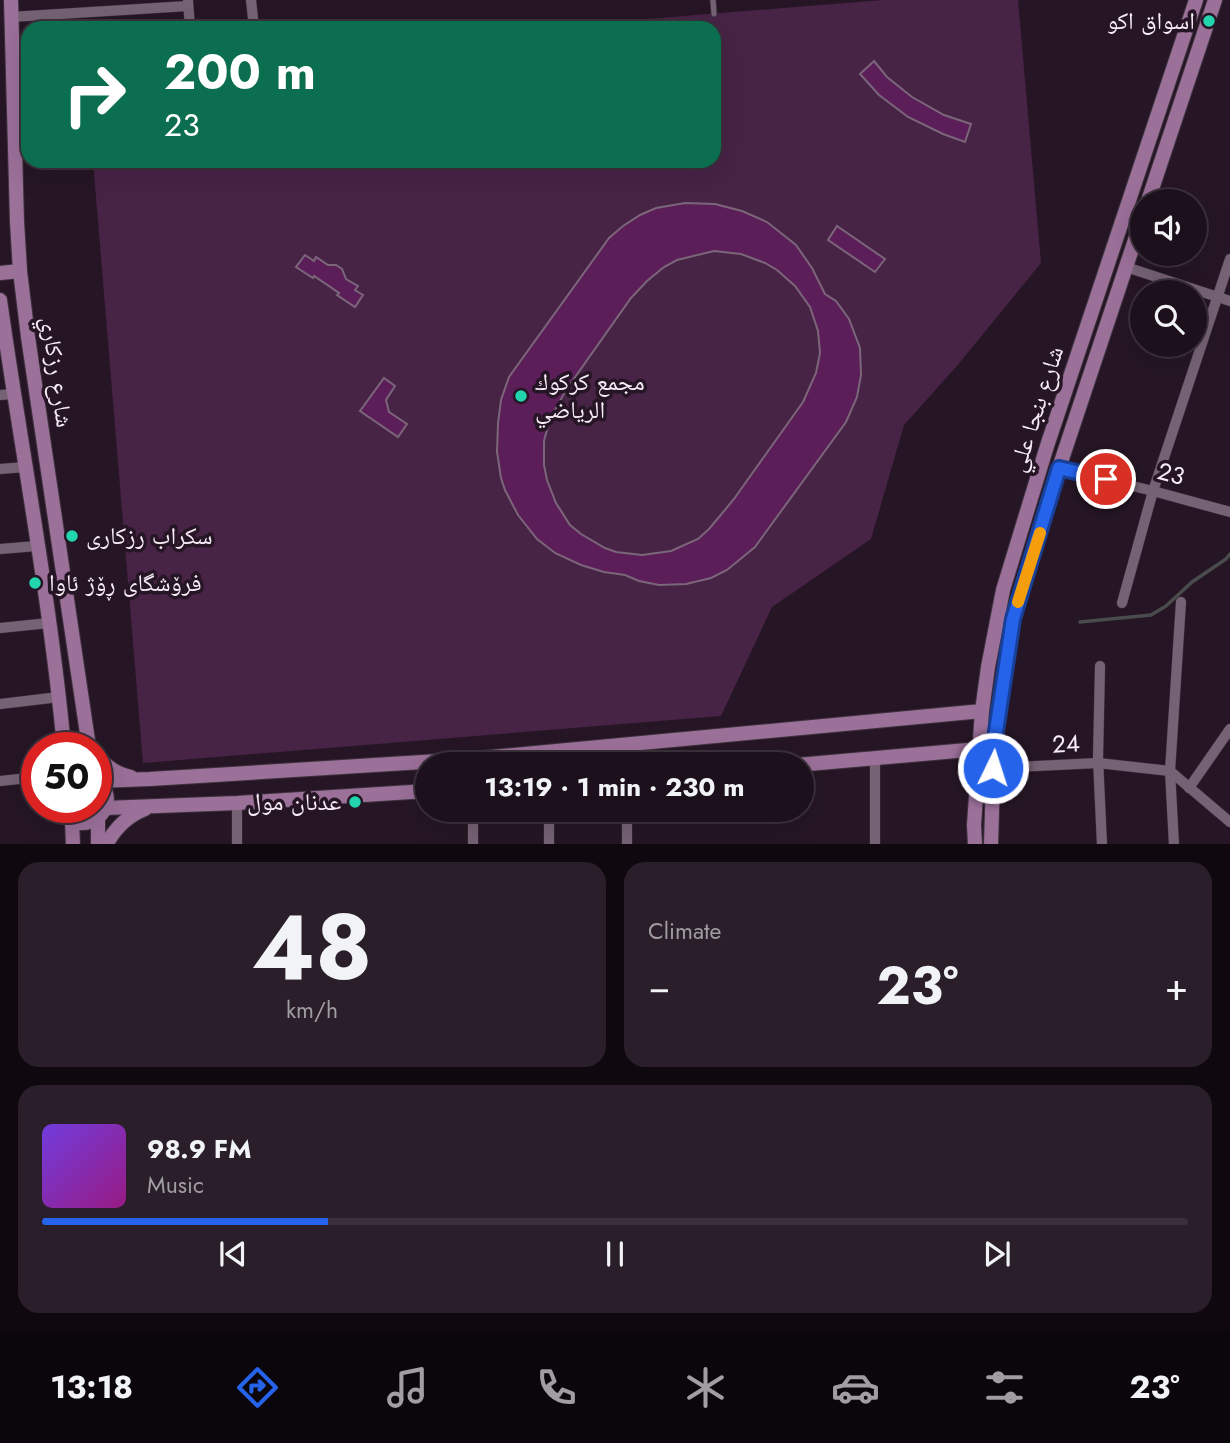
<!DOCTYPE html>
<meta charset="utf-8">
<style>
:root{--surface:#1c101c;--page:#291e29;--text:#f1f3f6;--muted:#a09da3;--line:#3a303b;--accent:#2563eb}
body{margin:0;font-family:Jost,"Noto Naskh Arabic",sans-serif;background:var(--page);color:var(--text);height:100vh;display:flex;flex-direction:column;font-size:26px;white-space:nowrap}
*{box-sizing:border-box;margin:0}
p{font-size:23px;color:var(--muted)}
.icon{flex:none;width:38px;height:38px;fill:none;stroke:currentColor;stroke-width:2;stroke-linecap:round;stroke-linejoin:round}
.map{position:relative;height:844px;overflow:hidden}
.sheet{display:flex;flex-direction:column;gap:18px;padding:18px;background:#0f090f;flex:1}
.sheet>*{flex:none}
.banner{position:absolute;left:21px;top:21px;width:700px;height:147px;border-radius:21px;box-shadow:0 7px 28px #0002,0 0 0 2px var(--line);background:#0b6e4f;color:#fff;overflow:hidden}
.tools{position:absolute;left:1130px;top:189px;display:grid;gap:14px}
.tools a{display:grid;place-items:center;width:77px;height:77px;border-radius:50%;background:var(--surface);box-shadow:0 7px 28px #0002,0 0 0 2px var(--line);font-size:35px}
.speed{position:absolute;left:21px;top:732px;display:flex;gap:14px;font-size:35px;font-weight:700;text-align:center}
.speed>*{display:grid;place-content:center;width:91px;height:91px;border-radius:50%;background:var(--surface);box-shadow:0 7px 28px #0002,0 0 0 2px var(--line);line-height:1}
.speed .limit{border:10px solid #d22;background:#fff;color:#111}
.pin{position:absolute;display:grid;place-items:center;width:60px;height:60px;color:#fff;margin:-30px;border:4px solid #fff;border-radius:50%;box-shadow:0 2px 7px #0007}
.me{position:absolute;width:77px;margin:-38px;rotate:4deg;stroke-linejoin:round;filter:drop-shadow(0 0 5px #0008)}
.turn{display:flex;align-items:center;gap:24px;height:147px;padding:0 28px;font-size:32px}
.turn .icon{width:91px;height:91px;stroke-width:2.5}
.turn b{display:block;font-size:49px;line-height:60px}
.big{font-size:52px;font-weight:700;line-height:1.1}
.sheet .card{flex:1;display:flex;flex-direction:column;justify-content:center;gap:10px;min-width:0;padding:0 24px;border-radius:21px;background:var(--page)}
.sheet .dial{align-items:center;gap:0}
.dial b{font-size:91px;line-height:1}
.song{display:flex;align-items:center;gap:21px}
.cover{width:84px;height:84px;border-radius:10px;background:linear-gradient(135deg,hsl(260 70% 55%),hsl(310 70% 35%))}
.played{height:7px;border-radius:4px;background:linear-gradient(90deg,var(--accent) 25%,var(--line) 25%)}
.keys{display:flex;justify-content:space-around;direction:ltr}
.heat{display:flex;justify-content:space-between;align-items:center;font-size:38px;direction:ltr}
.sheet .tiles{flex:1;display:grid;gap:18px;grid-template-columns:1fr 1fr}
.card:last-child{grid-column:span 2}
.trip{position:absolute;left:415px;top:752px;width:399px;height:70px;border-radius:35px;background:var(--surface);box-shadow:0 7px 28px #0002,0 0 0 2px var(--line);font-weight:700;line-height:70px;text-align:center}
.menu{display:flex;height:112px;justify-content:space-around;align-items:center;background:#0b060b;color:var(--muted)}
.menu .icon{width:49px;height:49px}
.menu .on{color:var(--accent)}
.menu b{font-size:32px;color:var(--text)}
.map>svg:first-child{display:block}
.green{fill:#472346}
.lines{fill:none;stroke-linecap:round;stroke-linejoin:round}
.stream{stroke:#4a4b4d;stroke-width:3.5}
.building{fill:#5b1e59;stroke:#7b6679;stroke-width:2;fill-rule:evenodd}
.lane-casing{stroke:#3d323d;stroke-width:7}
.street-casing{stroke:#3d323d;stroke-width:11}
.secondary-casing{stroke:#3d323d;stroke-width:16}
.lane{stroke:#766275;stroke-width:5}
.street{stroke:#766275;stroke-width:10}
.secondary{stroke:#9b7099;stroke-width:14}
.route-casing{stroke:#184099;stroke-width:18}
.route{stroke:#2563eb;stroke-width:12}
.slow{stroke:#f59e0b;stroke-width:12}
.poi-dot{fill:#23d5af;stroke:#261625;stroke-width:2.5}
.labels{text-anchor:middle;stroke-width:7;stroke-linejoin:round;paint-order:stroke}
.poi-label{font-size:24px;fill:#f8ecf7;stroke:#261625;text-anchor:start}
.street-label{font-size:24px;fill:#f8ecf7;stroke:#261625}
</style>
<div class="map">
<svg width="1230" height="845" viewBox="0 0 1230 845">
<rect width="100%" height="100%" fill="#261625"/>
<polygon class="green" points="883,0 1018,0 1041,263 956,367 904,425 871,539 772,607 721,716 143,763 93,161 714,161 714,28 536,28"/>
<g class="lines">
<polyline class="stream" points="1080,622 1151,615 1166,606 1192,582 1226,559 1230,554"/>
</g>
<g class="building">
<polygon points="874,61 887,77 912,97 944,115 971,124 965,142 943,134 908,117 879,95 860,74"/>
<path d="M685 203 715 204 742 211 767 222 796 245 812 268 825 294 836 301 849 319 860 348 861 375 857 397 846 422 755 547 727 570 711 578 686 584 659 585 639 581 625 575 604 572 581 565 555 553 537 539 518 515 505 490 501 478 497 452 498 423 501 400 509 377 609 238 623 226 640 215 656 208ZM714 251 741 254 765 263 777 270 795 286 810 307 818 331 820 353 816 373 803 402 734 499 709 529 698 539 671 551 642 555 616 552 605 548 581 534 570 525 556 503 547 480 544 465V441L547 430 551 417 566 390 631 298 647 281 664 267 677 260Z"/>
<polygon points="837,226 885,259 875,272 828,240"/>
<polygon points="305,255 314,261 316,257 328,265 336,265 342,269 346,279 358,286 355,290 363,295 355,307 337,295 339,293 314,276 313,278 296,267"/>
<polygon points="384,378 395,386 386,400 389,412 407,424 398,437 360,411"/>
</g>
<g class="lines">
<g class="lane-casing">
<polyline id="lane" points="713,0 714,14"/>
</g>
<g class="street-casing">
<g id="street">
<polyline points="251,0 254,28"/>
<polyline points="188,1 190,28"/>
<polyline points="11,17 188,6"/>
<polyline points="1126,267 1230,301"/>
<polyline points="0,395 14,394"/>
<polyline points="1059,468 1153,491 1230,512"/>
<polyline points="0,469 25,467"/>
<polyline points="0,549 37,546"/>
<polyline points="1122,603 1153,491 1230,259"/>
<polyline points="0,628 49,623"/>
<polyline points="1100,666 1098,759 1102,845"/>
<polyline points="0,704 59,697"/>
<polyline points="875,759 875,845"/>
<polyline points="993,768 1098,763 1170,771 1230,822"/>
<polyline points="0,781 37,777"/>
<polyline points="1189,788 1230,729"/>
<polyline points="237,845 237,803"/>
<polyline points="473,845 473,810"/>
<polyline points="549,845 549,810"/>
<polyline points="627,845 627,810"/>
<polyline points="1174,845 1170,771 1181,602"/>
</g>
</g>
<g class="secondary-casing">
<g id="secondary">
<polyline points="11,0 17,222 20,271 28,337 89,747"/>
<polyline points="1148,201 1215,0"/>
<polyline points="0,273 20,271"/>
<path d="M0 300C21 449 50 597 64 747"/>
<path d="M96 754C105 766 116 774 131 777"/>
<polyline points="797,765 979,749"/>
<polyline points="96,778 97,781 150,779 471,759 982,711"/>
<path d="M60 807C78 845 129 807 96 780"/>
<polyline points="105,808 237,803 427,791"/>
<polyline points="98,818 98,845"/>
<polyline points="72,821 73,845"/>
<path d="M106 845C115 828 127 816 145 809"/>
<polyline points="975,845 974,825 982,711 988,667 1003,590 1047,446 1196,0"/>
<polyline points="991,845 994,745 1013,619 1059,468 1143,216"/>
</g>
</g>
<use href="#lane" class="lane"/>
<use href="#street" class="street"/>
<use href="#secondary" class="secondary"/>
</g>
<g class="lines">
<g class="route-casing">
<polyline id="route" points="993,768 994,745 1013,619 1059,468 1106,479"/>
</g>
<use href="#route" class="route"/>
<polyline class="slow" points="1018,602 1040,533"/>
</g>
<g class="poi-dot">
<circle cx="1209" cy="21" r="7"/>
<circle cx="521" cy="396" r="7"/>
<circle cx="72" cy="536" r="7"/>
<circle cx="35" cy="583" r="7"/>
<circle cx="355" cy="802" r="7"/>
</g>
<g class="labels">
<g class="poi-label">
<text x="1195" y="29" text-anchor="end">اسواق اكو</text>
<text x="535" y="390">مجمع كركوك<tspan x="535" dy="28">الرياضي</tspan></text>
<text x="86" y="544">سكراب رزكارى</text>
<text x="49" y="591">فرۆشگای ڕۆژ ئاوا</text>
<text x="341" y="810" text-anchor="end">عدنان مول</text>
</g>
<g class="street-label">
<text transform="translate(57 372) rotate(82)" y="8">شارع رزكاري</text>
<text transform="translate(1036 409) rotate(-72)" y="8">شارع بنجا علي</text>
<text transform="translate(1171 474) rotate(15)" y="8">23</text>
<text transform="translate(1066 744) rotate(-3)" y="8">24</text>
</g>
</g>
</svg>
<div class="tools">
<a><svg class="icon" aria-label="sound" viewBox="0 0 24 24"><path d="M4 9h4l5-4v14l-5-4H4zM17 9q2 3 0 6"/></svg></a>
<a><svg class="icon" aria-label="search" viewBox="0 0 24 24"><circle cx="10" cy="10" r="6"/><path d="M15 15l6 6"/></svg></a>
</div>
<div class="speed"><div class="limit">50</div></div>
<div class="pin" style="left:1106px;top:479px;background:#d93025"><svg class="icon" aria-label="arrive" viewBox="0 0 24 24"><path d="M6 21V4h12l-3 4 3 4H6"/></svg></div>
<svg class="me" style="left:993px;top:768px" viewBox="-20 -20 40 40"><circle r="17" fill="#2563eb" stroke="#fff" stroke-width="3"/><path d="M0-11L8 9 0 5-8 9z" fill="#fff"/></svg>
<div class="trip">13:19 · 1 min · 230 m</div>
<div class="banner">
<div class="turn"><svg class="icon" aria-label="right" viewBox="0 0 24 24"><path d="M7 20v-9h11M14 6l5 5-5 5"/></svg><div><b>200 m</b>23</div></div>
</div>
</div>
<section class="sheet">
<div class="tiles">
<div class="card dial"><b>48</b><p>km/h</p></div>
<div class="card"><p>Climate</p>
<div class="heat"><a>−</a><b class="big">23°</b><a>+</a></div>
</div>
<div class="card">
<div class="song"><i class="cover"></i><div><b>98.9 FM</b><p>Music</p></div></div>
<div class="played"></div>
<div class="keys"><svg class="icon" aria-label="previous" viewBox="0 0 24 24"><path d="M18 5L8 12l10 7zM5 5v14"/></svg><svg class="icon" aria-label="pause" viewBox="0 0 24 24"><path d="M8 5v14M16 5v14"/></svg><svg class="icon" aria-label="next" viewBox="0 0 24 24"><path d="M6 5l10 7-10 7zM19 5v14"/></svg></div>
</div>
</div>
</section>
<nav class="menu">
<b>13:18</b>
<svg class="icon on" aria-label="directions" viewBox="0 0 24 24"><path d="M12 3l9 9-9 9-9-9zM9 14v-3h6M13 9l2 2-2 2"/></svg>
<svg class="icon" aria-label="music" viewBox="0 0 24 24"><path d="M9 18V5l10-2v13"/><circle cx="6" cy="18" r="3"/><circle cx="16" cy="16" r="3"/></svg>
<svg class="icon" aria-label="phone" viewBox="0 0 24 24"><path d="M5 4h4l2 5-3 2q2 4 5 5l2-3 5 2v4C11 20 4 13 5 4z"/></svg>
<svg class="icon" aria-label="climate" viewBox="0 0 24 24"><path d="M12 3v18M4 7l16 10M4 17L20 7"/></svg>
<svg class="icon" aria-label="car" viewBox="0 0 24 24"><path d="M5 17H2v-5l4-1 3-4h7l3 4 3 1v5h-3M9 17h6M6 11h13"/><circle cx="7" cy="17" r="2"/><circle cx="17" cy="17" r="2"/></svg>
<svg class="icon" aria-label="filters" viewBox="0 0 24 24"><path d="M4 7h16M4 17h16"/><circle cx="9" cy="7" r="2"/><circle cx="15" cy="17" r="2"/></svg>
<b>23°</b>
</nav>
